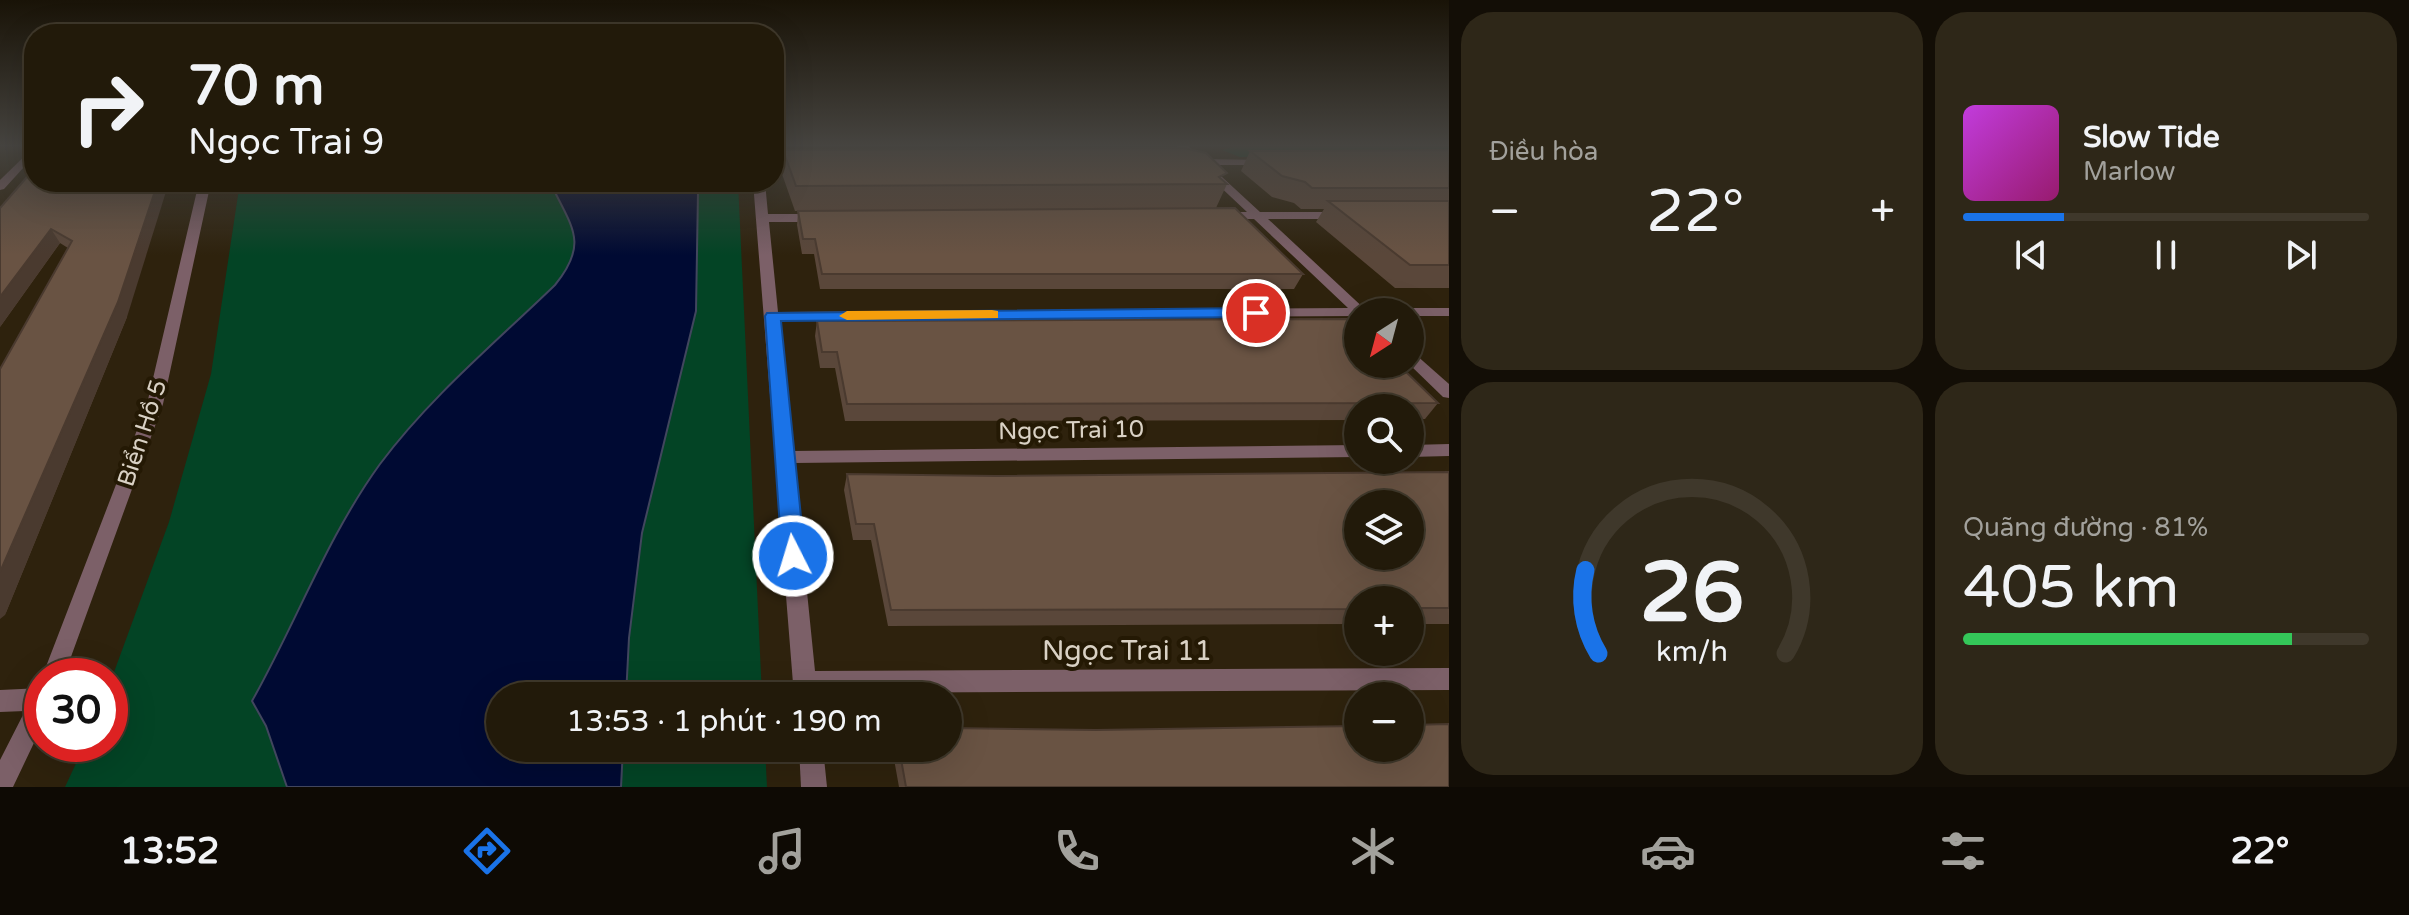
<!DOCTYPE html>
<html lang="vi">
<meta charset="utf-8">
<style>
:root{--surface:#221a0a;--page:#2e2718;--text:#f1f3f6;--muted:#a2a19c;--line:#3f382b;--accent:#1a73e8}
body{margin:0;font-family:"Varela Round",sans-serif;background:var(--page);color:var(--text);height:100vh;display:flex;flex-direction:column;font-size:30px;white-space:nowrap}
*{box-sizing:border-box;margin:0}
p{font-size:26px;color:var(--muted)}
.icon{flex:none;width:44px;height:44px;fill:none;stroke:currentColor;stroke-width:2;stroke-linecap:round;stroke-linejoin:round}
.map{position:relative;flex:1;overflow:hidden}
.side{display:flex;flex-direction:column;gap:12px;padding:12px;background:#130e06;width:960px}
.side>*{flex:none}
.top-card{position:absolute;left:24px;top:24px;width:760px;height:168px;border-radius:32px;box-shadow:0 8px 32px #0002,0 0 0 2px var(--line);background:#221a0a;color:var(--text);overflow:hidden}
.needle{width:52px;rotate:216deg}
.fabs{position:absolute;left:1344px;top:298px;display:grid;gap:16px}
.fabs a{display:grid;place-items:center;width:80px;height:80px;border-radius:50%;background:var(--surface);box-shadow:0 8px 32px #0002,0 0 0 2px var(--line);font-size:40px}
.speed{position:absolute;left:24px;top:658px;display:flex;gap:16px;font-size:40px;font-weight:700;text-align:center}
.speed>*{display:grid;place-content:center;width:104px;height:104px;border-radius:50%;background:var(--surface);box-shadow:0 8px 32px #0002,0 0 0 2px var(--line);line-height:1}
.speed .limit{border:12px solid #d22;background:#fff;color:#111}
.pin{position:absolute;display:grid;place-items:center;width:68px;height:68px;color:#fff;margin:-34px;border:4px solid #fff;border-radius:50%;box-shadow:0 2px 8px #0007}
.me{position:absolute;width:88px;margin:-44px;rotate:355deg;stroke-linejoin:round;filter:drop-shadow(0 0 6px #0008)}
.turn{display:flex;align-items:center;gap:28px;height:168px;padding:0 32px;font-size:36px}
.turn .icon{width:104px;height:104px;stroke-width:2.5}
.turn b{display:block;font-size:56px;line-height:68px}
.big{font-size:60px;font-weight:600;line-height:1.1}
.side .card{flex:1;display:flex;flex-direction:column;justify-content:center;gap:12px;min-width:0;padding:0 28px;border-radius:32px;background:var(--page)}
.side .dial{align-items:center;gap:0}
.dial svg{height:208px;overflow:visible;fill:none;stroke:var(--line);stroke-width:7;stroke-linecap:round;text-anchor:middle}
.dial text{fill:var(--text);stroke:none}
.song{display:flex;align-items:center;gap:24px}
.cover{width:96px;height:96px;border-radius:12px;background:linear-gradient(135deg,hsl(290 70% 55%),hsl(320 70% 35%))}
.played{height:8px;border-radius:4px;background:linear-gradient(90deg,var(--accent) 25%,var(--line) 25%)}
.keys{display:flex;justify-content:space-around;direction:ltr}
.heat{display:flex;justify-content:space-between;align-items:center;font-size:44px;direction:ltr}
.charge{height:12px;border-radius:6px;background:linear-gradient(90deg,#34c759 81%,var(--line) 0)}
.side .tiles{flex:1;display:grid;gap:12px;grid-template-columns:repeat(2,1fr)}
.trip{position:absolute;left:486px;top:682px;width:476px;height:80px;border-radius:40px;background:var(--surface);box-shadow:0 8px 32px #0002,0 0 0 2px var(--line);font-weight:600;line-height:80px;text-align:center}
.tab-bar{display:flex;height:128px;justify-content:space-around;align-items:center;background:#0e0a04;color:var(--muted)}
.tab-bar .icon{width:56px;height:56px}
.tab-bar .selected{color:var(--accent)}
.tab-bar b{font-size:36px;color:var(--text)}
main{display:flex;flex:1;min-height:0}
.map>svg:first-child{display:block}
.green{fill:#034425}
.water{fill:#000a33;stroke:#41465e;stroke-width:2}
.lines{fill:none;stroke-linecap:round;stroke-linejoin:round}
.street{fill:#7c6068;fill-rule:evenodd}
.wall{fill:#5a473a}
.shaded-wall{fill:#4a3a2f}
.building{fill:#695343;stroke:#4a3a2f;stroke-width:2;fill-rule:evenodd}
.route{fill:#1a73e8;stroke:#114b97;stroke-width:2}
.slow{fill:#f59e0b}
.labels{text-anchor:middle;stroke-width:8;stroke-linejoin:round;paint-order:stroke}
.street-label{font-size:24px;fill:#d9d1c4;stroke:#241904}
.near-street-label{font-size:28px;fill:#d9d1c4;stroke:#241904}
</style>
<main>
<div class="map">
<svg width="1449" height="787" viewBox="0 0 1449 787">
<rect width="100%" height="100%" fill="#2e220d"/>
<g class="green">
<polygon points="1234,147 1449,147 1449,156 1240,157 1222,150"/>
<path d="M240 182H550C571 227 590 242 555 285 494 342 430 397 380 464 327 537 296 623 252 701L266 726 287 787H65L85 744H110V683L169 522 211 374Z"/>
<polygon points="696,182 738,182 762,696 626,696 629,638 642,533 696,311"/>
<polygon points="623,748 765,748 767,787 621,787"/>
</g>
<path class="water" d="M550 182H696L698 192 696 311 642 533 629 638 626 696H500V748H623L621 787H287L266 726 252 701C296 623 327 537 380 464 430 397 495 343 555 285 590 242 571 227 550 182Z"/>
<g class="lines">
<g class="street">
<polygon points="1176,145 1187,145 1202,159 1268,160 1268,164 1264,165 1209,165 1260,212 1343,212 1345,215 1339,219 1268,219 1368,312 1358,312 1358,316 779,320 792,451 1358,445 1358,457 794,463 815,671 1449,668 1449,690 817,693 818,696 794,696 753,182 765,182 768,214 819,214 825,218 819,222 769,222 778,312 1348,308 1254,219 1219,219 1217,216 1223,212 1247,212 1197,165 1192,164"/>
<polygon points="34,147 34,156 4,189 0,190 0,180"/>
<polygon points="774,161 804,160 809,163 804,166 774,167"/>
<polygon points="199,182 211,182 163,404 64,676 42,677 147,404"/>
<polygon points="1410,308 1449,308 1449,316 1410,316 1410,312 1403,312"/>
<polygon points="1410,352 1415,354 1449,384 1449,398 1443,397 1409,364"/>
<polygon points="1449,444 1449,456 1410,457 1410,445"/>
<polygon points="42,688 42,726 13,787 0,787 0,760 25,711 0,712 0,690"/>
<polygon points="799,748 823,748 827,787 801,787"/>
</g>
</g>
<g class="wall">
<polygon points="783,150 1223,181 1227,184 1216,208 1303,274 1294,289 820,289 814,254 802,254 797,225 798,211 795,211 782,174"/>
<polygon points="1449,150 1449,288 1395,288 1316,222 1324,209 1301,209 1294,203 1272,197 1241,171 1250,151"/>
<polygon points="34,169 127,317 5,615 68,248 60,243 0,327"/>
<polygon points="817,321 1438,403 1425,419 1410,419 1410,408 1358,408 1358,420 845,421 835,368 820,368 815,336"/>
<polygon points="1449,472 1449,624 1410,624 1410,600 1358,600 1358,624 888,626 871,540 853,540 844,490 847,474 997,476"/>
<polygon points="1096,730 1449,787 899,787 892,748 948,748"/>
</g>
<g class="shaded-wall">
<polygon points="158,182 169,182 127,317 5,615 0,619 0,572"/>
<polygon points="51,229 60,243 0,327 0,297"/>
</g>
<g class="building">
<polygon points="1184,148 1206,153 1227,173 1219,177 1227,184 796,186 783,150"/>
<polygon points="1449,150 1449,188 1312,188 1305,182 1282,176 1250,151"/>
<polygon points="34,169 34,182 158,182 118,302 0,572 0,369 72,241 51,229 0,297 0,208"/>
<polygon points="1328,201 1449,201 1449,265 1410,265"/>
<polygon points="1235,208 1303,274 822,274 815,239 803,239 798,211"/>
<polygon points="1352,319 1358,325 1358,364 1398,364 1438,403 847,404 837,352 822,352 817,321"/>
<path d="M1449 472V608H1410V600H1358V609L891 610 874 524H856L847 474 997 476ZM1358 504H1410V556H1358Z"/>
<polygon points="1449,724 1449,787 906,787 899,748 948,748 948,728 1096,730 1358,726 1358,748 1410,748 1410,725"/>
</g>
<linearGradient id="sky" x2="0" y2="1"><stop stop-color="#191307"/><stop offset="0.57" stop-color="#464440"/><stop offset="1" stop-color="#464440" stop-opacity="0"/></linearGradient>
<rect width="1449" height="255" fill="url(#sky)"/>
<polygon class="route" points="1256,308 1264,313 1261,317 781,321 805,556 801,562 793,565 785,562 782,556 765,316 767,313"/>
<polygon class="slow" points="992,310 998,311 998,318 847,320 839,316 847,311"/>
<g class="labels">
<g class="street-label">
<text transform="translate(1071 430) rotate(-1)" y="8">Ngọc Trai 10</text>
<text transform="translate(142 433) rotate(-72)" y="8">Biển Hồ 5</text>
</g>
<g class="near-street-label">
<text x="1127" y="660">Ngọc Trai 11</text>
</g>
</g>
</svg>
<div class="fabs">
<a><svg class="needle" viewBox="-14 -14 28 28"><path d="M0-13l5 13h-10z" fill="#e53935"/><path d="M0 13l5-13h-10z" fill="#a2a19c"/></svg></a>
<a><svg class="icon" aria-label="search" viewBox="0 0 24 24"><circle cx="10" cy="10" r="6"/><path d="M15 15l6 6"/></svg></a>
<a><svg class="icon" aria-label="layers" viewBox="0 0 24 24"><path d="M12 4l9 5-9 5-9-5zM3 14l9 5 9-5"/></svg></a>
<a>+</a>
<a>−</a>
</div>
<div class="speed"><div class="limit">30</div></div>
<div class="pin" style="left:1256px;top:313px;background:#d93025"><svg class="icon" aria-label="arrive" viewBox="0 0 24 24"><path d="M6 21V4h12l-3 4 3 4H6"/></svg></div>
<svg class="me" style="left:793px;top:556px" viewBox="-20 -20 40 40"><circle r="17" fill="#1a73e8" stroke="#fff" stroke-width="3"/><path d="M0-11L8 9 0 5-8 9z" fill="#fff"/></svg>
<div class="trip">13:53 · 1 phút · 190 m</div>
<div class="top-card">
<div class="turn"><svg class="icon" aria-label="right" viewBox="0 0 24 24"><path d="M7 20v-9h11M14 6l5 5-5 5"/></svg><div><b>70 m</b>Ngọc Trai 9</div></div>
</div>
</div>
<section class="side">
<div class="tiles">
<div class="card"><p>Điều hòa</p>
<div class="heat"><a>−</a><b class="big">22°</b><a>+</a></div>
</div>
<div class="card">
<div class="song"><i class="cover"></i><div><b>Slow Tide</b><p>Marlow</p></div></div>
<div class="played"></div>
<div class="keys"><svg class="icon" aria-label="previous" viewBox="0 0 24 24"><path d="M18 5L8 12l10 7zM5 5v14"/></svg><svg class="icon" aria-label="pause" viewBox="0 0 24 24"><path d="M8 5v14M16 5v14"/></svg><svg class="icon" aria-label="next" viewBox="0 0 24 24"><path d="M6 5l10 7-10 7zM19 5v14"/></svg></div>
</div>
<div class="card dial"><svg viewBox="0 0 100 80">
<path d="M14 69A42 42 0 1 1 86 69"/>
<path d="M14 69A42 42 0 0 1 9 37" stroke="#1a73e8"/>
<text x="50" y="56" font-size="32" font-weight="700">26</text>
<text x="50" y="72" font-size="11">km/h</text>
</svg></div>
<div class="card"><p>Quãng đường · 81%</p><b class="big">405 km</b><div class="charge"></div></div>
</div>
</section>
</main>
<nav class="tab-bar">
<b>13:52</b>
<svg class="icon selected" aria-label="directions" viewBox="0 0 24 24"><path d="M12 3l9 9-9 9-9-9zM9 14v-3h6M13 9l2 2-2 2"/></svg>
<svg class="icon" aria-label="music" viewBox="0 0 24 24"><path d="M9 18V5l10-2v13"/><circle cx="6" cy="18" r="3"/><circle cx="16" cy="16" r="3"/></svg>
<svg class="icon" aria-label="phone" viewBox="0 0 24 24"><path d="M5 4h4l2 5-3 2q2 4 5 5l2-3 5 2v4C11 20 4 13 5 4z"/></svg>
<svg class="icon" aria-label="climate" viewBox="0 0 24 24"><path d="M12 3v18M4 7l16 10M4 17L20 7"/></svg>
<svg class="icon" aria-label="car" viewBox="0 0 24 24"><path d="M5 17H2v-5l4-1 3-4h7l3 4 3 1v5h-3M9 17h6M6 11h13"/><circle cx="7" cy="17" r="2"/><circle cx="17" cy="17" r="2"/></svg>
<svg class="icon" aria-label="filters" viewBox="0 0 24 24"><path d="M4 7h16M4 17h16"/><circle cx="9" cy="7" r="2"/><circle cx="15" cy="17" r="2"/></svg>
<b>22°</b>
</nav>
